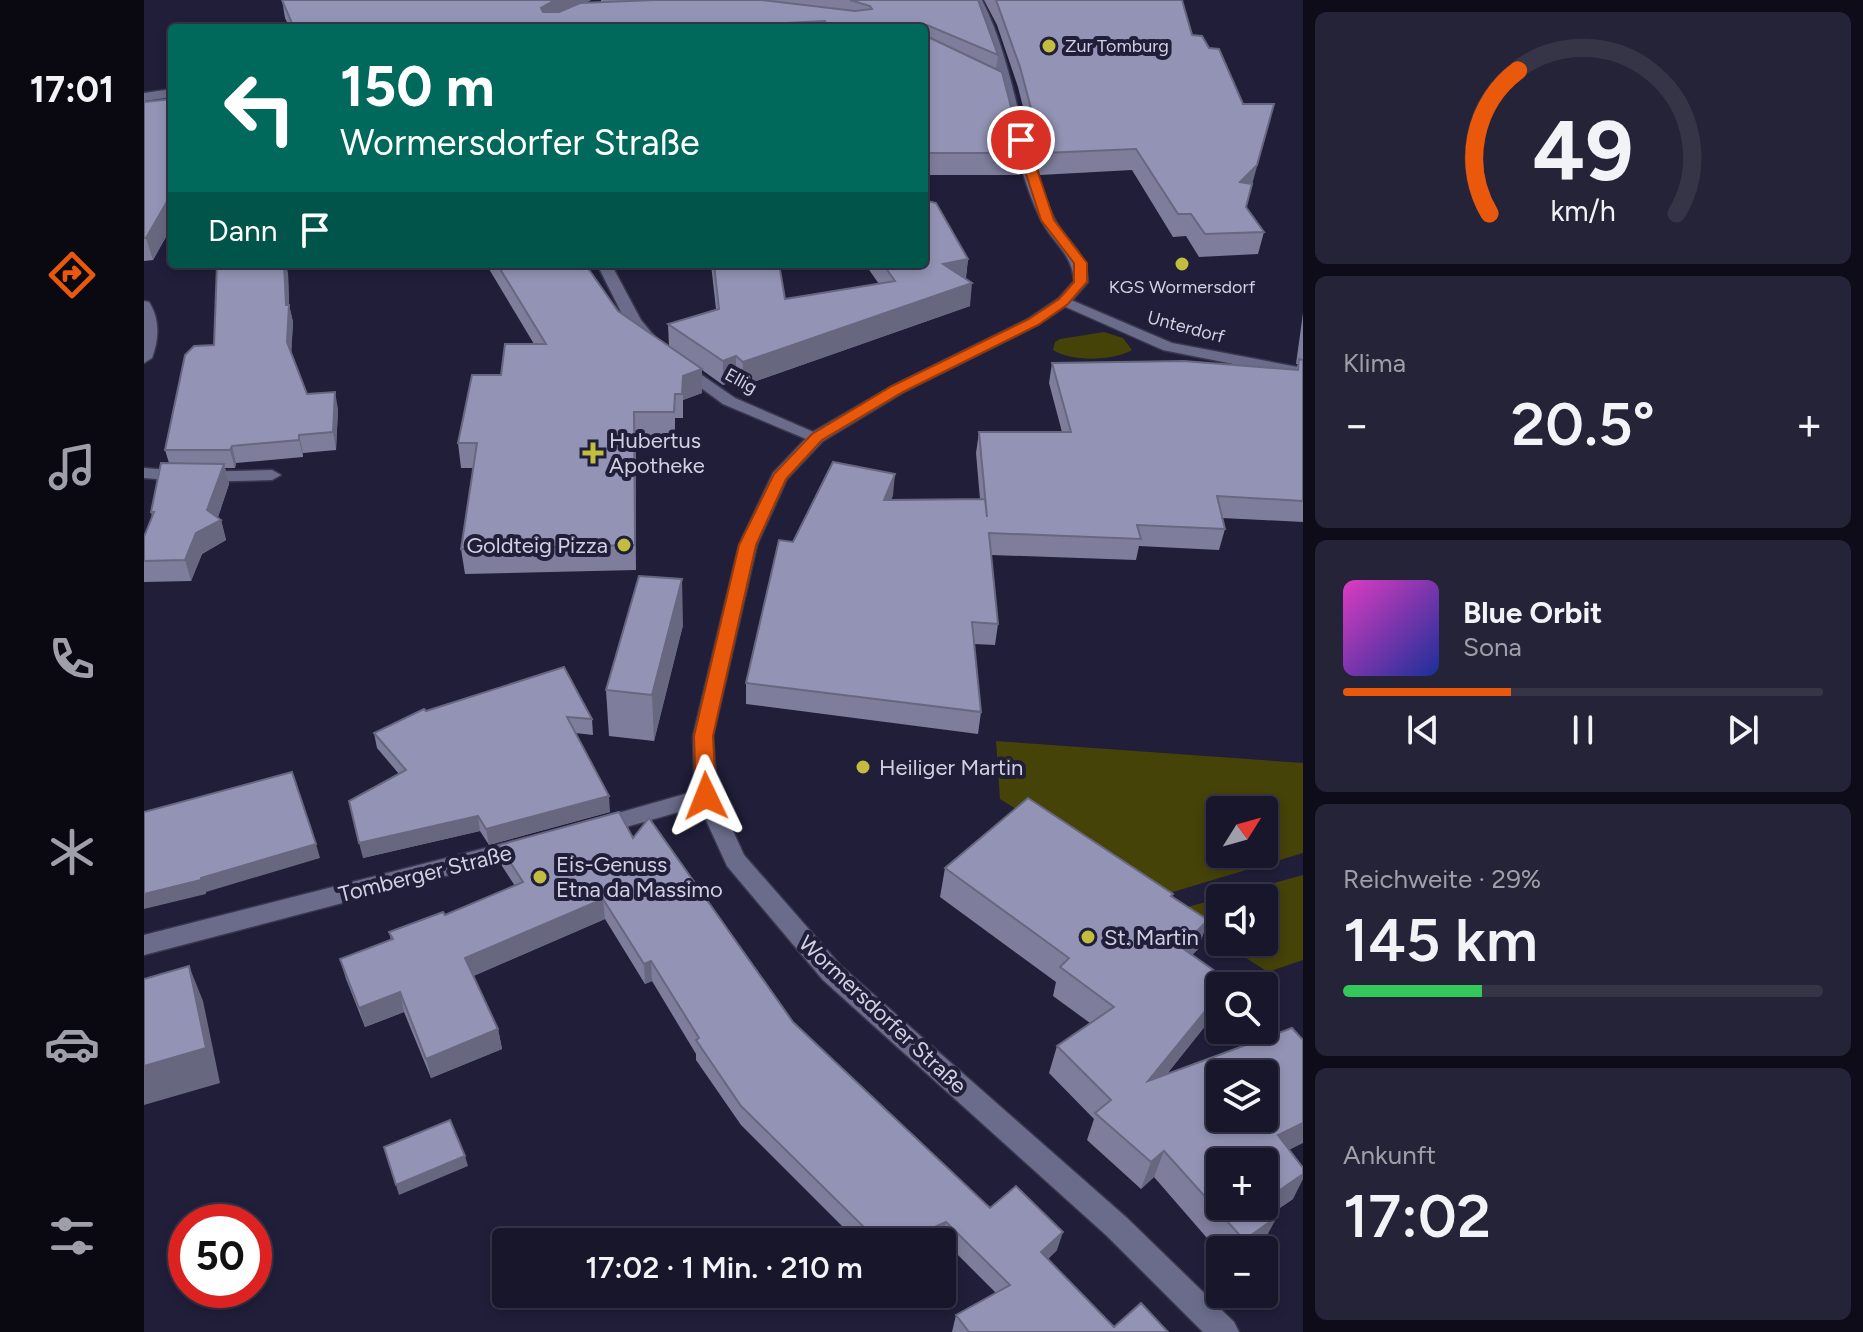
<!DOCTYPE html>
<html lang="de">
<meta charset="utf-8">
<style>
:root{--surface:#18162b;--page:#252337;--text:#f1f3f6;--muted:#9f9fa9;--line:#363547;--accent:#ea580c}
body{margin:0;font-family:Figtree,sans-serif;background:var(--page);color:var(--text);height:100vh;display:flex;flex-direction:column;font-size:30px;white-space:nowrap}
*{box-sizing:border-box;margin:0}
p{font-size:26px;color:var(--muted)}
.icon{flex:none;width:44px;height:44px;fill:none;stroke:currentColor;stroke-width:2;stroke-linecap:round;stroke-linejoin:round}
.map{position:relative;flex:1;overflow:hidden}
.panel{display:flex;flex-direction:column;gap:12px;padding:12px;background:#0d0c18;width:560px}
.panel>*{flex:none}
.banner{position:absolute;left:24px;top:24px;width:760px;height:244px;border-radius:8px;box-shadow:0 4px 12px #0003,0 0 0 2px var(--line);background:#00695c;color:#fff;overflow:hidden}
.needle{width:52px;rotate:53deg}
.tools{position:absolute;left:1062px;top:796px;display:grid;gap:16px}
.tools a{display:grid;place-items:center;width:72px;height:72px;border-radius:8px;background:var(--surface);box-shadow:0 4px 12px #0003,0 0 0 2px var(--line);font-size:40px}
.speed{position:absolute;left:24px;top:1204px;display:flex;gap:16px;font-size:40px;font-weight:700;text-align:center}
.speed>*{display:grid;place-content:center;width:104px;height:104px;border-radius:50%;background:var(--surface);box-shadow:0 4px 12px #0003,0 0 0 2px var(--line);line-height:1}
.speed .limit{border:12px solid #d22;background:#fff;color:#111}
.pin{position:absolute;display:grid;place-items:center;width:68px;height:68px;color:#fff;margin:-34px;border:4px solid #fff;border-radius:50%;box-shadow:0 2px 8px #0007}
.me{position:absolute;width:88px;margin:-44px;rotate:358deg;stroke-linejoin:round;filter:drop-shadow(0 0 6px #0008)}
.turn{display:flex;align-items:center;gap:28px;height:168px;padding:0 40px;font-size:36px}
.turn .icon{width:104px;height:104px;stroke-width:2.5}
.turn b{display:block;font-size:56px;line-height:68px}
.then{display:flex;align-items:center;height:76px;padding:0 40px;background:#0003;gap:16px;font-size:30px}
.big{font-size:60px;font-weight:600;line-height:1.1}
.panel .widget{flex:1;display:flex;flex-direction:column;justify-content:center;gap:12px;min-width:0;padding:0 28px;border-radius:12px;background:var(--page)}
.panel .dial{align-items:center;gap:0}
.dial svg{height:208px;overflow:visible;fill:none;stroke:var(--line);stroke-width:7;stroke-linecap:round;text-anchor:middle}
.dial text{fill:var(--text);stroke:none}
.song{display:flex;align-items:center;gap:24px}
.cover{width:96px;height:96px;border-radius:12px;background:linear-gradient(135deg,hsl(310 70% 55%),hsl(230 70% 35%))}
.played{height:8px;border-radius:4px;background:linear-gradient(90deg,var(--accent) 35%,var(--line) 35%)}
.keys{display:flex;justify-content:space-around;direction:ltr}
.heat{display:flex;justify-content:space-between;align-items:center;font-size:44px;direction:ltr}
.charge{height:12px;border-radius:6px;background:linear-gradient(90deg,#34c759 29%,var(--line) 0)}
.trip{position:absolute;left:348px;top:1228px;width:464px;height:80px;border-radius:8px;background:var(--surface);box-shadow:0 4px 12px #0003,0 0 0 2px var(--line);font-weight:600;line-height:80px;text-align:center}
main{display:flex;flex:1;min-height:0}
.tabs{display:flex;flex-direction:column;width:144px;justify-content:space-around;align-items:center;background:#0a0911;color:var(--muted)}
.tabs .icon{width:56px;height:56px}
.tabs .current{color:var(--accent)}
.tabs b{font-size:36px;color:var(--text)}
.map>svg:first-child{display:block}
.green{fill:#454308;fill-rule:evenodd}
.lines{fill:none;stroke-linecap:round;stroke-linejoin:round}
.street-casing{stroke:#3a374e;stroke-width:3}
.secondary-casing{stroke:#3a374e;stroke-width:3}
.street{fill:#6b6c8b;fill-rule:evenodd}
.secondary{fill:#6b6c8b;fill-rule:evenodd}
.wall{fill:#7e7e9c}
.shaded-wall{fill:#67677f}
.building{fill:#9393b5;stroke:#67677f;stroke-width:2;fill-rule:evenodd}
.route{fill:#ea580c;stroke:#983908;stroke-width:2}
.poi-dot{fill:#c2bd3f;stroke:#201e39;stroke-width:3}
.labels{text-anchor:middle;stroke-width:8;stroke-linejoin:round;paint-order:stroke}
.far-poi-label{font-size:18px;fill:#d1d1e3;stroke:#201e39;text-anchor:start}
.far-street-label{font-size:18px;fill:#d1d1e3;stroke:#201e39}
.poi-label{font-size:22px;fill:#d1d1e3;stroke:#201e39;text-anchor:start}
.street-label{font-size:22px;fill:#d1d1e3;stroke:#201e39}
</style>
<main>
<nav class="tabs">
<b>17:01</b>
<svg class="icon current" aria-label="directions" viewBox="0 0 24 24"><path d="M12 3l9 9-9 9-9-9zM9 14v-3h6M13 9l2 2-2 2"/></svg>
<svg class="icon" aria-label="music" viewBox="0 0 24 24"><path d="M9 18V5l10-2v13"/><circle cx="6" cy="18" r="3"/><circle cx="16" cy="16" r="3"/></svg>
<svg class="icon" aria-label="phone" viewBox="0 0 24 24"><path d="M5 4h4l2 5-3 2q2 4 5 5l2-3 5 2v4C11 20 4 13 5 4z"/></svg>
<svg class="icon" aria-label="climate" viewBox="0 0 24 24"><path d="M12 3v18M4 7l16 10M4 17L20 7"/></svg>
<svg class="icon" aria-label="car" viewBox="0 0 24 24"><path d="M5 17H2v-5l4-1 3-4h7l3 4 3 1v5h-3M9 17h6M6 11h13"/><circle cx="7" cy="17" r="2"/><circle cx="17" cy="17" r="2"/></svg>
<svg class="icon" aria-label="filters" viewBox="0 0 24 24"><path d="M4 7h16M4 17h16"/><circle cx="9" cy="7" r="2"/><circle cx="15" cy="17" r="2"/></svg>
</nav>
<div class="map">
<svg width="1159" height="1332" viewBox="0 0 1159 1332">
<rect width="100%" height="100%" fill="#201e39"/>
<g class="green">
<path d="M960 332 979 338 988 350C969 361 927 362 909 350L911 342 916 339Z"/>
<path d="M852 741 1159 763V853L1012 897 856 799ZM1076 810H1120V854H1076Z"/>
<polygon points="1159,875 1159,960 1124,972 1077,942 1120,942 1120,898 1077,898"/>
<polygon points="1076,898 1076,941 1029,911"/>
</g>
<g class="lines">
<g class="street-casing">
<g id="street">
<polygon points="28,89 28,97 0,101 0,93"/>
<polygon points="453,264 467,264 497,320 516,343 513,346 503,346 482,322"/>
<polygon points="920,297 1028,343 1159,368 1159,378 1019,350 915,304 913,301"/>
<path d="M0 301 5 302C16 319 15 339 8 358L0 363Z"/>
<polygon points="536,360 591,398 681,437 679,441 667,441 579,404 530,368 530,362"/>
<polygon points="0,468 49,472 128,470 137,475 128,480 49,482 0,478"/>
<polygon points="562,788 570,790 573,796 570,802 454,835 446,833 443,827 446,821"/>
<polygon points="381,838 389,841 392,847 389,853 0,955 0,935"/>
</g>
</g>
<g class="secondary-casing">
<path id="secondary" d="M828 0H838C873 69 875 149 910 218 923 244 942 249 944 282L925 304 894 325 760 392 679 441 643 479 613 545 569 736 573 796 600 855 697 966 983 1218 1090 1322 1095 1332H1059L963 1236 679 980 583 866 551 796 549 736 595 545 629 473 667 433 748 386 884 319 915 298 930 281C928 252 907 242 896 218 863 148 862 69 828 0Z"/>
</g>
<use href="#street" class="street"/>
<use href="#secondary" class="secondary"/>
</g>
<g class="wall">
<polygon points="138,0 447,0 443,2 457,2 457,0 834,0 854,55 852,69 879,153 876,175 780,175 780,28 146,28 141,18"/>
<polygon points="840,0 1038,0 1102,207 1120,232 1114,254 1055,257 1042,236 1029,237 988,170 896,175 874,87 853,25"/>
<polygon points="28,99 28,226 9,260 0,261 0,102"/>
<polygon points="824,259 822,278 826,306 598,386 592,380 579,385 558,370 558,393 539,400 539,418 531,418 531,436 492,436 492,570 321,574 317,549 329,468 317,468 314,443 357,375 390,344 342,264 451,264 452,268 445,269 474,311 525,346 524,324 572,309 567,264 635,264 641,299 735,284 721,264 780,264"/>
<polygon points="144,273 145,305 149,322 147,352 163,394 194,409 192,450 159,453 159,457 92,463 91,468 81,468 85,484 74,517 77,520 82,540 58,554 47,581 0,582 0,537 8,517 7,512 25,463 21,450 70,345"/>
<polygon points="1159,313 1159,522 1078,518 1081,529 1075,550 995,546 992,560 847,555 854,624 851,645 830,644 837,712 834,734 602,704 602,683 749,495 747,500 836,499 832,453 835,432 918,432 905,383 908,363 1152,370 1154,364 1152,364"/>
<polygon points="539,625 510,741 465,736 462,690"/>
<polygon points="420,667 448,719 449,735 431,733 466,812 345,845 336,831 219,858 255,774 233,748 230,733 282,711"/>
<polygon points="489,838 649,1022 846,1208 913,1250 904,1259 970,1327 1024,1332 808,1332 812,1315 852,1293 799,1240 795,1242 714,1242 597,1125 552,1060 552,1054 508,981 501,984 461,919 329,976 354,1029 358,1049 287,1078 260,1012 221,1027 202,979 196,959 247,940 245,932 301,915 371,886 358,866 355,845"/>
<polygon points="801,868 1029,894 1028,896 1064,920 1054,949 1048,955 1076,986 1076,995 1066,1020 1023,1074 1145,1150 1149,1199 1128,1213 1119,1243 1110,1250 1076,1250 1076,1253 1010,1177 997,1189 943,1140 950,1119 905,1073 913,1046 946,1023 909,996 912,982 796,897"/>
</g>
<g class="shaded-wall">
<polygon points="411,0 447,0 398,27 397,8"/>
<polygon points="783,25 781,44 780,45 779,26"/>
<polygon points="1130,104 1096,229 1096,182"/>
<polygon points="28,193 28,226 9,260 2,238"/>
<polygon points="824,259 821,282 799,264"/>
<polygon points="140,264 142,264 144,273 145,308 145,305 149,322 147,359 143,342"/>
<polygon points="431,264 451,264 452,268 432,271"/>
<polygon points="828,283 826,306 598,386 599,362"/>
<polygon points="592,356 592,380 579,385 579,361"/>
<polygon points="558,369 558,393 539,400 539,418 539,376"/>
<polygon points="191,392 194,409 192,450 189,432"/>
<polygon points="490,412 492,436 492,570 491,545"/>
<polygon points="155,435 159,453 159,457 155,440"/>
<polygon points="88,446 92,463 91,468 86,450"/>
<polygon points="80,464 85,484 72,523 77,520 82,540 58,554 47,581 41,560 52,533 63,510"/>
<polygon points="751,474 749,495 738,520 740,500"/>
<polygon points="538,579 539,625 510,741 508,695"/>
<polygon points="465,796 466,812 345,845 342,829"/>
<polygon points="334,816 336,831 219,858 215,843"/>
<polygon points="172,844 176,858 62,892 62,894 0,909 0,894"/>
<polygon points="459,899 461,919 325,978 321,958"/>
<polygon points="1064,920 1054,949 1027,976 1037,947"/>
<polygon points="507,961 508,981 501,984 500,964"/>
<polygon points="45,966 59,1001 76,1083 0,1105 0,1066"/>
<polygon points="1082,979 1079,986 1076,986 1076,995 1066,1020 995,1108 1004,1081 1073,988"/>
<polygon points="256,992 260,1012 221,1027 215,1008"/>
<polygon points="354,1029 358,1049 287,1078 282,1059"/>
<polygon points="1159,1123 1159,1143 1121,1162 1134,1135"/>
<polygon points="1020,1151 1010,1177 997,1189 1007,1162"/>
<polygon points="321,1156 324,1166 255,1195 252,1185"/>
<polygon points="1159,1174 1159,1179 1149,1199 1105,1229 1120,1206 1120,1201"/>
<polygon points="1133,1217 1119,1243 1110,1250 1095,1250 1100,1240"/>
<polygon points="802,1222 799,1240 795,1242 757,1242"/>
<polygon points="919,1232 913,1250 891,1270 897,1252"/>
</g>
<g class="building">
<polygon points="138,0 411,0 397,8 399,12 415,12 436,3 510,0 617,0 711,11 728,9 726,6 706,0 834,0 854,55 783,25 779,26 779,28 685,28 681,21 569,27 570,28 150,28"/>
<polygon points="852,0 1038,0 1048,35 1058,36 1065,48 1075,49 1099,104 1130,104 1113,165 1096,182 1108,184 1102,207 1120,232 1061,234 1047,214 1034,214 992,149 899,153 876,67"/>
<polygon points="780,35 858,72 879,153 780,153"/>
<polygon points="28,99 28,193 2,238 0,238 0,102"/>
<polygon points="780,200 792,203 824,259 799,264 828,283 599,362 592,356 579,361 524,324 575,309 570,264 635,264 641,299 751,281 739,264 780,264"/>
<polygon points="73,264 140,264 142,305 145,305 143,342 163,394 191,392 189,432 155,435 155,440 88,446 86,450 21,450 41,355 50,346 70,345"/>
<polygon points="353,264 441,264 474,311 558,369 539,376 538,394 531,394 530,412 490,412 491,545 317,549 333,443 314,443 328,375 357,375 361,344 402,344"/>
<polygon points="1155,359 1159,360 1159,501 1073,496 1081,529 993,525 997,539 845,533 854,624 828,622 837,712 602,683 635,540 649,542 689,462 751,474 740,500 841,499 843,517 835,432 927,432 908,363 1040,361 1154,370"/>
<polygon points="17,463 80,464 63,510 77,520 52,533 41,560 0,561 0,537 10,512 7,512"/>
<polygon points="495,576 538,579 508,695 462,690"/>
<polygon points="420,667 448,719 423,717 465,796 342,829 334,816 215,843 205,801 262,770 230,733 280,709 282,711"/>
<polygon points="148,772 172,844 57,878 57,880 0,894 0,812"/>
<path d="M884 798 1029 894 1027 896 1064 920 1037 947 1082 979 1073 988 1076 991V993L1004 1081 1148 1028 1159 1040V1123L1134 1135 1159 1168V1174L1120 1201V1162H1076V1206H1120V1204L1133 1217 1100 1240 1020 1151 1007 1162 951 1113 967 1100 913 1046 970 1007 916 967 925 958 801 868ZM1076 1074H1120V1118H1076Z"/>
<polygon points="475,812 489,838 505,818 649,1022 846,1208 872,1186 919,1232 897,1252 970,1327 997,1303 1024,1332 825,1332 812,1315 866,1285 802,1222 757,1242 735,1242 597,1106 552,1040 555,1038 507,961 500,964 459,899 321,958 354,1029 282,1059 256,992 215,1008 196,959 249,939 245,932 299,912 301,915 379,882 355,845"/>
<polygon points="45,966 62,1048 0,1066 0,979"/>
<polygon points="306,1120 321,1156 252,1185 240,1147"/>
</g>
<polygon class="route" points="877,137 883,140 910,220 943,263 943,282 924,304 894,325 759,392 678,440 642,479 612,545 575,709 569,736 572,796 569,801 555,801 552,796 550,736 595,545 630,474 668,434 748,386 885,319 915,299 930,282 930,263 897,220 871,140"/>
<g class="poi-dot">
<circle cx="905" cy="46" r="8"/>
<circle cx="1038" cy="264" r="8"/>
<path d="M445 441h8v8h8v8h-8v8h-8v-8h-8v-8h8z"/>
<circle cx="480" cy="545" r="8"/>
<circle cx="719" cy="767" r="8"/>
<circle cx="396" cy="877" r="8"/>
<circle cx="944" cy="937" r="8"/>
</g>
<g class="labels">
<g class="far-poi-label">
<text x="921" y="52">Zur Tomburg</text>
<text x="1038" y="293" text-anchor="middle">KGS Wormersdorf</text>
</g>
<g class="far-street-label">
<text transform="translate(1042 327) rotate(15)" y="6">Unterdorf</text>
<text transform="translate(597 381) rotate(29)" y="6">Ellig</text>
</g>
<g class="poi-label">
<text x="465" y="448">Hubertus<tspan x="465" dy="25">Apotheke</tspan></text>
<text x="464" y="553" text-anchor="end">Goldteig Pizza</text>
<text x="735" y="775">Heiliger Martin</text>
<text x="412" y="872">Eis-Genuss<tspan x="412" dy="25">Etna da Massimo</tspan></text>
<text x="960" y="945">St. Martin</text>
</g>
<g class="street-label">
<text transform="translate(281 873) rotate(-14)" y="8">Tomberger Straße</text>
<text transform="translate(739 1014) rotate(43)" y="8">Wormersdorfer Straße</text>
</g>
</g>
</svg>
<div class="tools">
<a><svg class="needle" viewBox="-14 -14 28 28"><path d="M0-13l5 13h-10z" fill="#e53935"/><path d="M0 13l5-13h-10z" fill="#9f9fa9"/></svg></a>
<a><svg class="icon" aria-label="sound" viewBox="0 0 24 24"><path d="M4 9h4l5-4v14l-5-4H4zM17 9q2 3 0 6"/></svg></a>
<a><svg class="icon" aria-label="search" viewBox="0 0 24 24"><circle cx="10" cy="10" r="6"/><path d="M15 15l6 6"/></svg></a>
<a><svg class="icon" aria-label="layers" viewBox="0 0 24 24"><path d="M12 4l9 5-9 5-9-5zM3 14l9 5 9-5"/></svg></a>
<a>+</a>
<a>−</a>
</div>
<div class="speed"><div class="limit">50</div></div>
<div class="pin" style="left:877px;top:140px;background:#d93025"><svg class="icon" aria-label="arrive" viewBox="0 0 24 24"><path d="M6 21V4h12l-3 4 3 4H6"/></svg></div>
<svg class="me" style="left:562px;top:796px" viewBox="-20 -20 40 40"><path d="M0-17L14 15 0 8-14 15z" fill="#ea580c" stroke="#fff" stroke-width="4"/></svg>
<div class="trip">17:02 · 1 Min. · 210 m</div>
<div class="banner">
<div class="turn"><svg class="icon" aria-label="left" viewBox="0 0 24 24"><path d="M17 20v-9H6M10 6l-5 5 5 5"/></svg><div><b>150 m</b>Wormersdorfer Straße</div></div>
<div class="then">Dann<svg class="icon" aria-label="arrive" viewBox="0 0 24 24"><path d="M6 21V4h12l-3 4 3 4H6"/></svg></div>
</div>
</div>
<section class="panel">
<div class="widget dial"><svg viewBox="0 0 100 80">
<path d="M14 69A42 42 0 1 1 86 69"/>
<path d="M14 69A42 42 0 0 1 25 14" stroke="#ea580c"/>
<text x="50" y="56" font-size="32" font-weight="700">49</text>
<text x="50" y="72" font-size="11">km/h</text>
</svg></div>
<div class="widget"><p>Klima</p>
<div class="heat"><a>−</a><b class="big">20.5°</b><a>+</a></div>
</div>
<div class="widget">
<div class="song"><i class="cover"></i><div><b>Blue Orbit</b><p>Sona</p></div></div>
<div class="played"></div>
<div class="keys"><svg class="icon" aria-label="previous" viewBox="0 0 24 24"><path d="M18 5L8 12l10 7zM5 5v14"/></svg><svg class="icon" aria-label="pause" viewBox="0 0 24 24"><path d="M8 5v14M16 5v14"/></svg><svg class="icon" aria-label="next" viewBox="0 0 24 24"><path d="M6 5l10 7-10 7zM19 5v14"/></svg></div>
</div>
<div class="widget"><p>Reichweite · 29%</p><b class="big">145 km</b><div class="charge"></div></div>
<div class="widget"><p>Ankunft</p><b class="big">17:02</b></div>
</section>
</main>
